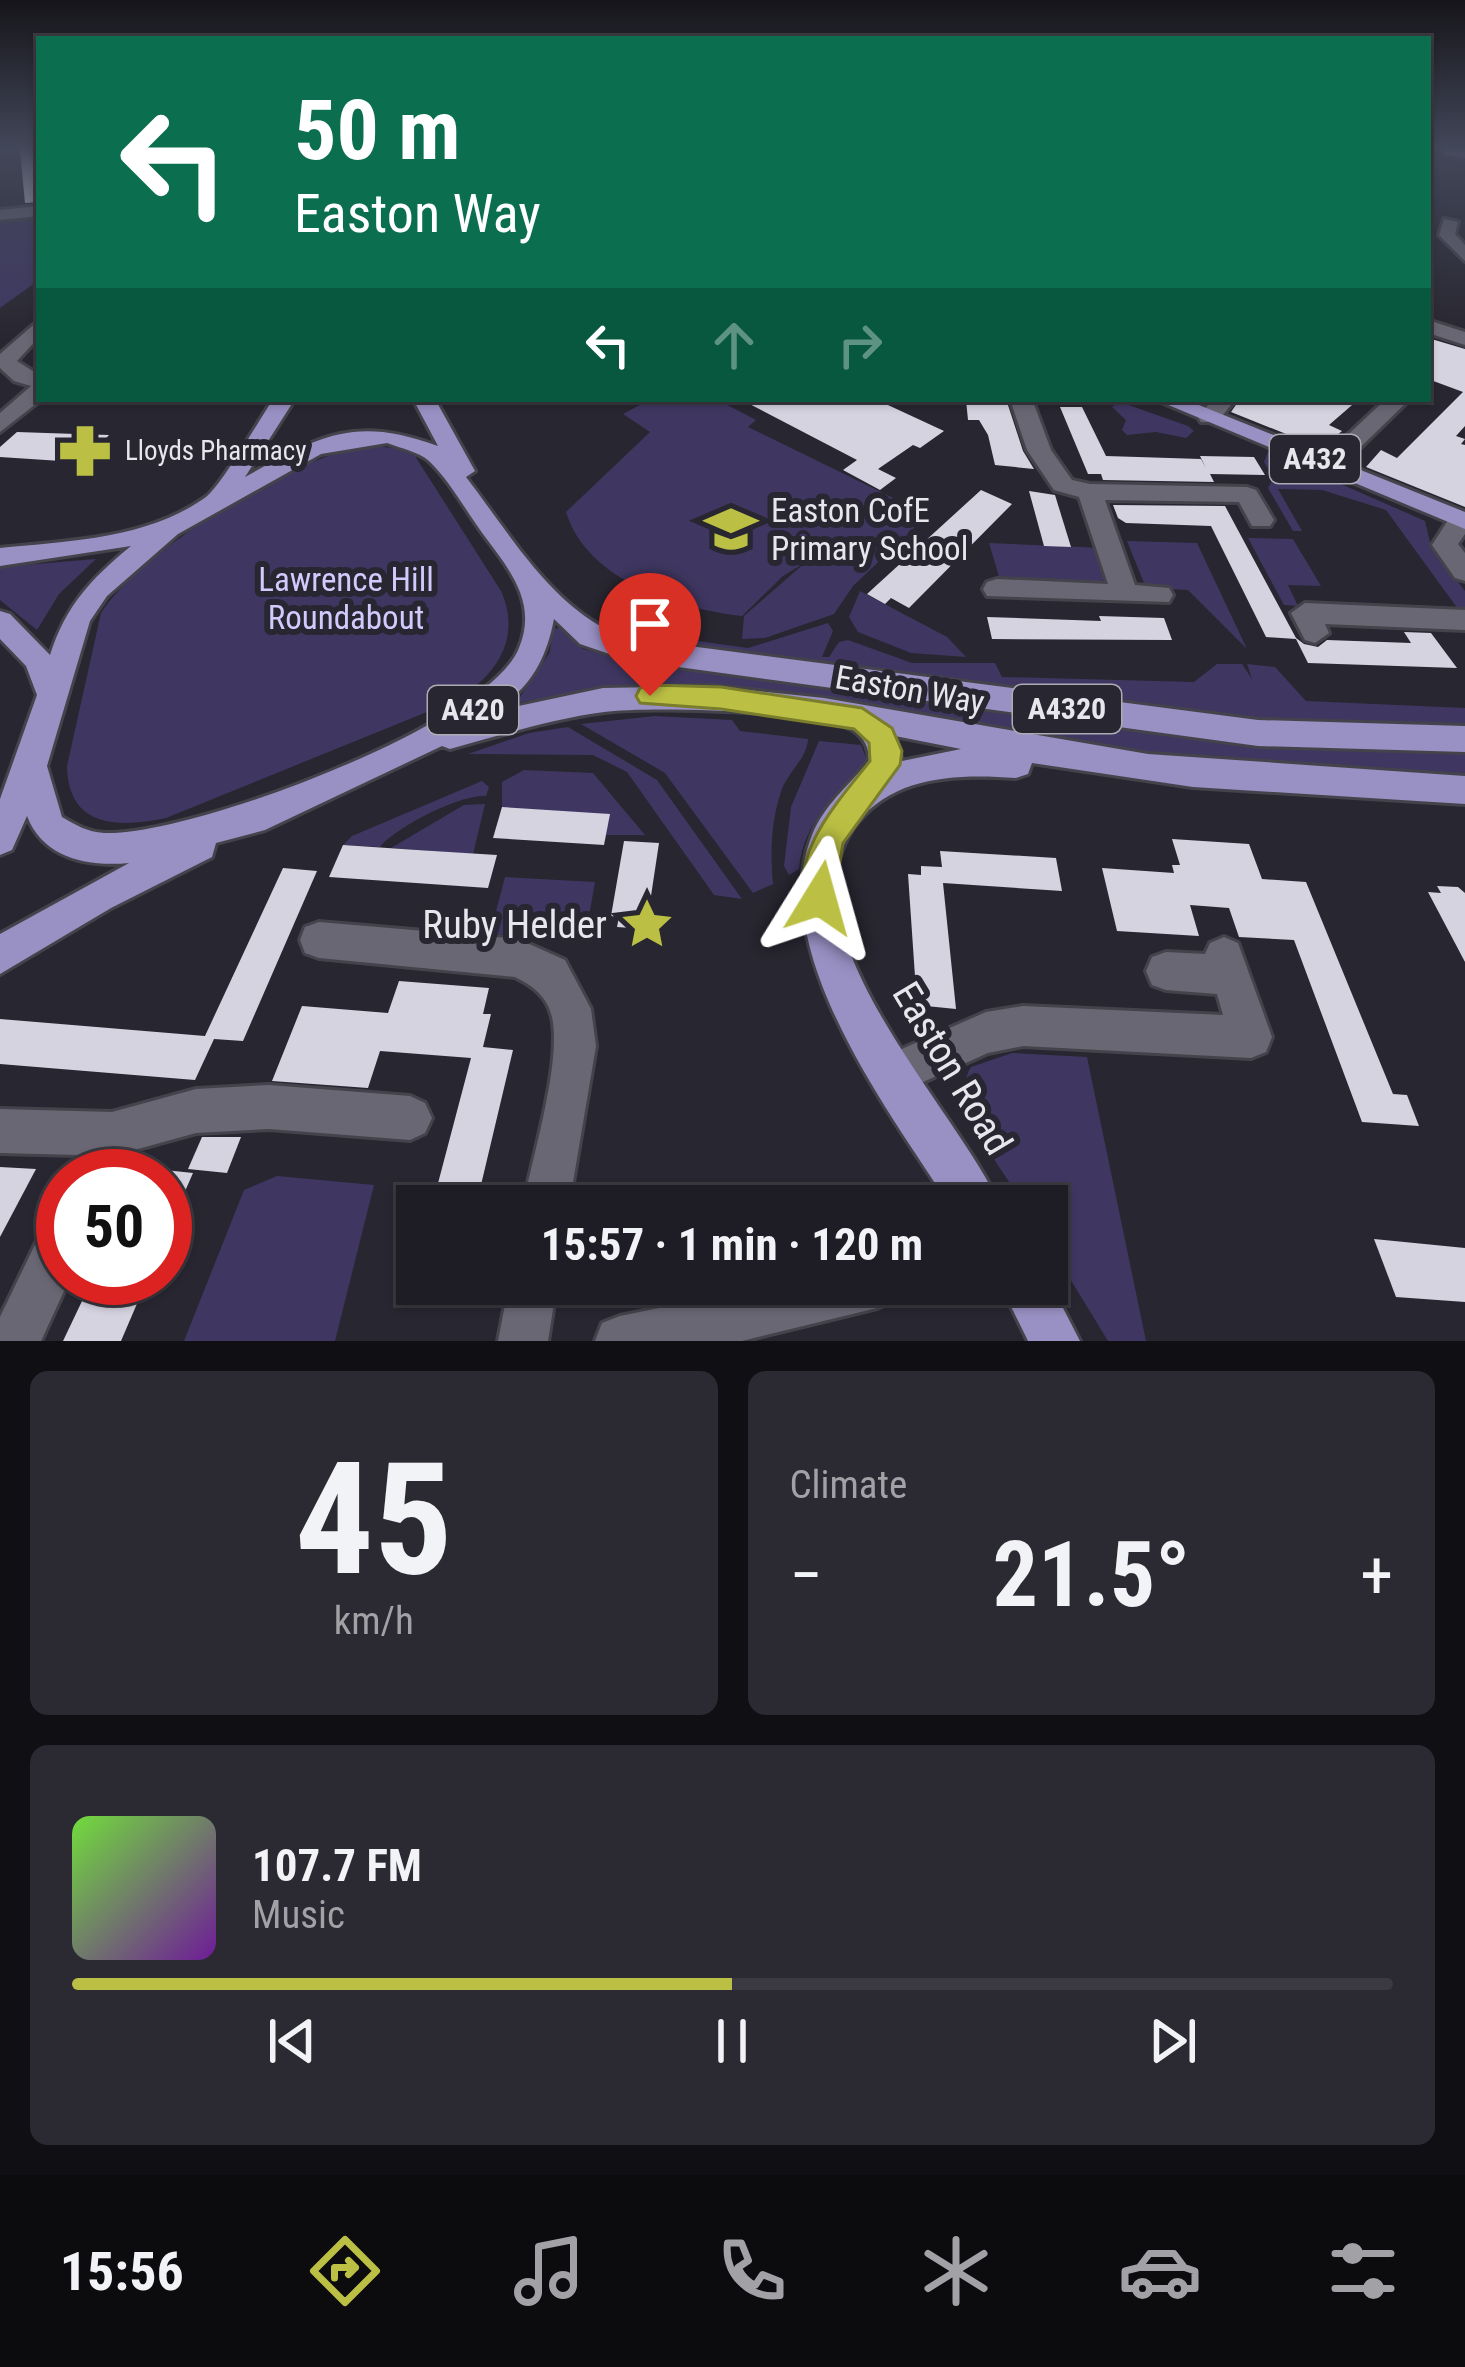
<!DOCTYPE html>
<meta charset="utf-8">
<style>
:root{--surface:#1e1c24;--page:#2b2931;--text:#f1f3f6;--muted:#a1a1a6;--line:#3c3a41;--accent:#bbc044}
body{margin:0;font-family:"Roboto Condensed",sans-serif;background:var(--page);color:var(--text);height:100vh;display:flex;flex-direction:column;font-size:45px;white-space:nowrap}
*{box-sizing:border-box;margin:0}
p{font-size:39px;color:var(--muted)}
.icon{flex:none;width:66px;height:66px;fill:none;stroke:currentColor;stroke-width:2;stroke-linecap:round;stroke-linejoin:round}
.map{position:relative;height:1341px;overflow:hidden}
.panel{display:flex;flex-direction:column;gap:30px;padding:30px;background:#100f14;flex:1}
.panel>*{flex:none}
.hud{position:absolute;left:36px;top:36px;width:1395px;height:366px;border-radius:0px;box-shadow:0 3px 9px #0004,0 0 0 3px var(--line);background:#0b6e4f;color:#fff;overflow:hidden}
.speed{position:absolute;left:36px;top:1149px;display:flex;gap:24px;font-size:60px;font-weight:700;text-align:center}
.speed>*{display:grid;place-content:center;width:156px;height:156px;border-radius:50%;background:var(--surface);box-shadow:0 3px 9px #0004,0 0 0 3px var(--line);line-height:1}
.speed .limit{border:18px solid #d22;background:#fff;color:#111}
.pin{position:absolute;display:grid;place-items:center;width:102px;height:102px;color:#fff;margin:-123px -51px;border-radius:50% 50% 50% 0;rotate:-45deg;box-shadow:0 0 12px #0007}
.pin .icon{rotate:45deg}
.me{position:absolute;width:132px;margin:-66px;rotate:8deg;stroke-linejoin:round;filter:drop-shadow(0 0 9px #0008)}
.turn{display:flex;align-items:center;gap:42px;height:252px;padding:0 60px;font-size:54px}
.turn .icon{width:156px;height:156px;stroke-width:2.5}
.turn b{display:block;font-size:84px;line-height:102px}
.lanes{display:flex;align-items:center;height:114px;padding:0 60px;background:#0003;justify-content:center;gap:60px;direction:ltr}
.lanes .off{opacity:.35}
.big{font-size:90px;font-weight:700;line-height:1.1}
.panel .card{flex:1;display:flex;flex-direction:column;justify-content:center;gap:18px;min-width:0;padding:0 42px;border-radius:18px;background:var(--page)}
.panel .dial{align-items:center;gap:0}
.dial b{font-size:156px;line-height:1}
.song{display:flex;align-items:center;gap:36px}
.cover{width:144px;height:144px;border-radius:18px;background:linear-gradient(135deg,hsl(100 70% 55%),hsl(280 70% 35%))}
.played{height:12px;border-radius:6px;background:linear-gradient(90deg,var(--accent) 50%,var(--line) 50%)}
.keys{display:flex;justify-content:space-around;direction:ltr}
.heat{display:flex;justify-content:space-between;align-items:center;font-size:66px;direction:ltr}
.panel .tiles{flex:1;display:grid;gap:30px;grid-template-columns:1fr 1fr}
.card:last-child{grid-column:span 2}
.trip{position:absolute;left:396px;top:1185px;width:672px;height:120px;border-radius:0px;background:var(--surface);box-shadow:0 3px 9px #0004,0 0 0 3px var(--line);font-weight:700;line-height:120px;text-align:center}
.tab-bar{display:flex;height:192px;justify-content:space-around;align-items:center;background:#0c0b0e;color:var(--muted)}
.tab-bar .icon{width:84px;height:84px}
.tab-bar .active{color:var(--accent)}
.tab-bar b{font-size:54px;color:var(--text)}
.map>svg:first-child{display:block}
.green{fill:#3f3761}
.building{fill:#d5d3e0}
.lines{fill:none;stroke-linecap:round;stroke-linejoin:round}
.minor-casing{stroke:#44434b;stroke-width:6}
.major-casing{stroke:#44434b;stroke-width:6}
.highway-casing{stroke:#44434b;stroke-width:6}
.minor{fill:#696773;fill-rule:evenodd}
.major{fill:#9990c3;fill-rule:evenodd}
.highway{fill:#b9acf9;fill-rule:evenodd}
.route{fill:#bbc044;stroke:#7a7d2c;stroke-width:3}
.labels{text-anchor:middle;stroke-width:12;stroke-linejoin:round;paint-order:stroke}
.far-poi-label{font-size:27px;fill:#e7e6ed;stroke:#282630;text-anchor:start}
.shield{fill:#282630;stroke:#aeacb4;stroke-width:3}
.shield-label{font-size:30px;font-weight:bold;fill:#e7e6ed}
.poi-label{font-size:33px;fill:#e7e6ed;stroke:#282630;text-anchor:start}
.park-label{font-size:33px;fill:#d1cafc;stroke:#282630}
.street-label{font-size:33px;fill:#e7e6ed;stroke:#282630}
.near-poi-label{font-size:39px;fill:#e7e6ed;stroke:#282630;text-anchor:end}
.near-street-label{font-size:39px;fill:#e7e6ed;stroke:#282630}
</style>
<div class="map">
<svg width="1465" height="1341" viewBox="0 0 1465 1341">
<rect width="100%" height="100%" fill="#282630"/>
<g class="green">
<polygon points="39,214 39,280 0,308 0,219"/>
<path d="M651 399H716L756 420 748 427 928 515 853 586 834 614 765 638 742 639 744 616 806 562 783 576 742 616C679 609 587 581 566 512L650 432 623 414Z"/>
<polygon points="1120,402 1188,426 1194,431 1186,438 1156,432 1127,435 1122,430 1126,420 1112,407"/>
<path d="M369 446 395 448 415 456 501 591C523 640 494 680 449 703L166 818C118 828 68 828 67 766L101 613C139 552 297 453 369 446Z"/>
<polygon points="1268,452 1425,521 1431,546 1465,591 1465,610 1458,609 1386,510 1322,490 1278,489 1302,531 1293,531 1268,488 1274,478 1282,477 1270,472 1264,462"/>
<polygon points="1248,538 1293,539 1321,586 1288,585 1298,606 1284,605"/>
<polygon points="1127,541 1197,543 1247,649 1188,590 1146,588"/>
<polygon points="989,543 1102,548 1108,575 1100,584 1000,580"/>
<polygon points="96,559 59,594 37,630 0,600 0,567"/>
<polygon points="860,591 947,637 966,657 911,653 858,632 849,617"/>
<polygon points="587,620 612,629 748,648 828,623 833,631 822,657 829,657 839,642 848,640 912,663 995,663 1002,677 1194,682 1217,664 1242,664 1252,679 1247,664 1275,667 1306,701 1465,708 1465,731 1276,723 622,638"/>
<path d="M560 628 583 649 612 656C896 696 1178 744 1465 753V780L1139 755 921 723 901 711 684 685 613 687 516 703 550 652 552 629Z"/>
<path d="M655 716 732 720 740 731 808 739C807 758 789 771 782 789 771 819 770 853 773 884L753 893 665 773 581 724Z"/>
<polygon points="568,727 657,780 742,899 714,895 627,772 593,755 468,754 529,733"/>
<path d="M819 741 861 745 868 763C836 797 804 819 799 869L789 875 784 866 791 807Z"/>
<polygon points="524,770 593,773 645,835 606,835 502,807 502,782"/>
<path d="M482 781 489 787 486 796C460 794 396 827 380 847L343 845 352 836Z"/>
<polygon points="485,804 473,854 391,848 464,805"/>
<polygon points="505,877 595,882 585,939 490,934"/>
<path d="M1012 1053 1087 1057 1146 1341H1108L1047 1241V1206H1025C1005 1172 946 1104 971 1067Z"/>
<polygon points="277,1176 374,1185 335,1341 184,1341 244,1190"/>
</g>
<g class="building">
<polygon points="20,150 39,150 39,202 25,203"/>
<polygon points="1428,338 1465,349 1465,426 1456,436 1465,439 1461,444 1465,445 1465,507 1366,467 1381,450 1397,458 1463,392 1428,379"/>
<polygon points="740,399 875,399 944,431 920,448 913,445 878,469 896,478 880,490 843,470 857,460"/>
<polygon points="1006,399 1023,451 1034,469 995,465 988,435 979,420 968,420 966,400"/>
<polygon points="1240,399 1359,399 1329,425 1342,431 1321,448 1231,412"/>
<polygon points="1060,407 1082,407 1106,456 1201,459 1206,468 1200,456 1254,457 1265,475 1210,474 1214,482 1103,480 1101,474 1088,474"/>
<polygon points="17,432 76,434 109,435 88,458 65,457 61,461 0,457 0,447"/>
<polygon points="981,490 1012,504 909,608 891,598 885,604 867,594"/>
<polygon points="1029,491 1055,495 1071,547 1044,546"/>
<polygon points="1113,505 1225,506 1296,638 1304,644 1318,647 1327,640 1411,643 1404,632 1431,633 1457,668 1308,663 1296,639 1266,637 1211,526 1126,523 1118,518"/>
<polygon points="1099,616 1164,618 1172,640 992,639 987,617 1101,621"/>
<polygon points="502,807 610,814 604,845 493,838"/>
<polygon points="1172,839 1249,844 1262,879 1306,882 1393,1094 1407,1095 1419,1126 1362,1122 1294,940 1239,937 1229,908 1190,905 1199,936 1117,931 1102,868 1174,873 1172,865 1180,865"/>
<polygon points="624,841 659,843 646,929 617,927 619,917 611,916"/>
<polygon points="343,845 417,850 497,855 488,888 329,877"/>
<polygon points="940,851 1056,858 1062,891 943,883 956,1009 926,1006 924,991 916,991 908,874 921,875 921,866 942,867"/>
<polygon points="283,868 317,871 243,1041 214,1039 195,1080 0,1064 0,1019 205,1036"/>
<polygon points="1437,886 1458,887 1465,893 1465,962 1428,892 1441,893"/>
<polygon points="399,981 489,988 483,1014 491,1014 483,1047 513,1050 476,1206 432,1206 471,1058 380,1051 368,1088 272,1081 302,1006 388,1013"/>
<polygon points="202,1137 241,1137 227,1173 188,1169"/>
<polygon points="0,1167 36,1169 0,1237"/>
<polygon points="165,1170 193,1173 165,1237"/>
<polygon points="1374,1239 1465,1248 1465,1302 1396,1297"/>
<polygon points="93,1278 148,1278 121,1341 63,1341"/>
</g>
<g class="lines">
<g class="minor-casing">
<g id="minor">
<polygon points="39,206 39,216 0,220 0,210"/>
<polygon points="1444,219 1458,222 1455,234 1465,245 1465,261 1439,235"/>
<polygon points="39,320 39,337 17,361 39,375 42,399 0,432 0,413 31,386 14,381 0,368 0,354"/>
<polygon points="1428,320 1465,332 1465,345 1428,333"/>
<polygon points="1010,399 1032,399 1051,450 1072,480 1090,484 1247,487 1256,490 1274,520 1270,526 1252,526 1239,502 1105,500 1135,585 1169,588 1173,595 1169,602 987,596 983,589 987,582 997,579 1108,584 1079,497 1054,490 1027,450"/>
<polygon points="1213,399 1236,399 1217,422 1201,422 1198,417"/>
<polygon points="1386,399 1410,399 1337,470 1321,470 1321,460"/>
<polygon points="1461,512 1465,513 1465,534 1458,544 1465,553 1465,581 1455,578 1432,545 1452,514"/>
<polygon points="1305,603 1465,610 1465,630 1325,624 1329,633 1315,643 1305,640 1291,613"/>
<path d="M319 922 518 939 565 960 591 1009 596 1046 569 1206H523C532 1158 562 1062 552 1017 547 996 533 986 515 977L319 958 305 953 300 940 305 927Z"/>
<polygon points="1224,937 1238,943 1272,1037 1266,1052 1251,1058 1023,1046 988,1053 894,1095 879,1089 873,1074 879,1059 986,1012 1023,1006 1223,1015 1217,994 1166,990 1152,985 1146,971 1152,957 1166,952 1205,954 1210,943"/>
<polygon points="269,1085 410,1096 425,1103 432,1118 425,1133 410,1140 269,1129 196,1133 127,1152 116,1176 70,1176 79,1155 0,1153 0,1109 112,1112 196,1089"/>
<polygon points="63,1215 63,1278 70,1278 41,1341 0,1341 0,1317 46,1222"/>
<polygon points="509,1284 557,1284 548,1341 498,1341"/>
<polygon points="778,1284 901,1284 894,1301 877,1308 742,1341 595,1341 602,1323 620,1316"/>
</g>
</g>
<g class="major-casing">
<g id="major">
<path d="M273 399H295L245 477C319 436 354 415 438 446L413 399H435L475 471 466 477C510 534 557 616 628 638L1258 720 1465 726V752L1258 746 627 660 580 644 554 619C546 660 530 688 495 711L603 688 711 686 824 698 1148 754 1465 776V804L1193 787 1032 763 1028 774 1016 778C959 774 895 775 857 823 774 928 962 1114 1000 1206H950C890 1112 766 951 812 835 824 805 849 785 869 761 869 748 865 738 853 730 822 710 645 706 604 712 552 719 501 735 450 749L442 746 265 830 216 843 212 857 111 908 0 974V934L129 863C87 867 43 858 27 816L12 850 0 855V799L37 695 26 666 0 639V611L10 614 50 655C66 605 91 579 131 546L0 566V548C69 541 148 539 206 497 220 487 259 421 273 399ZM387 443C400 448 419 452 429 461 450 481 466 511 483 534 509 569 538 602 519 648 488 726 186 837 104 833 87 832 76 825 62 817L47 766 90 621 107 596 178 534 321 454ZM895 736 961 749 902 761Z"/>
<polygon points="1154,399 1184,399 1465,512 1465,529"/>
<polygon points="1047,1277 1080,1341 1028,1341 1000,1284 1047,1284"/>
</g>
</g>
<g class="highway-casing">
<polygon id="highway" points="1443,150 1465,150 1465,158 1445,154"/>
</g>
<use href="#minor" class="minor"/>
<use href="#major" class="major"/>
<use href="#highway" class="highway"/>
</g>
<linearGradient id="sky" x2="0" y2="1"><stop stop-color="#16151a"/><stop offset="0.44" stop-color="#424759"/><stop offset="1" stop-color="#424759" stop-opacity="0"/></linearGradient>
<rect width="1465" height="338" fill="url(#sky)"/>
<path class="route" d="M650 685 721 687 862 708 892 728 902 751 900 765 843 843 832 909 820 913 808 909C785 857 841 798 870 761L869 743 854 729 721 709 640 703 636 696 640 688Z"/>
<defs>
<g id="pharmacy-bare" transform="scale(4.14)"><path d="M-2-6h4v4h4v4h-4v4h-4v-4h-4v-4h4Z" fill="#bbc044" stroke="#282630" stroke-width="2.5" paint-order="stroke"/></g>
<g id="school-bare" transform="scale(4.14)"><path d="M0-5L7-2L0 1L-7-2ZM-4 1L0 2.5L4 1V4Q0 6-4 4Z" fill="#bbc044" stroke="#282630" stroke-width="2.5" paint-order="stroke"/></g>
<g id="sight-bare" transform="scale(4.14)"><path d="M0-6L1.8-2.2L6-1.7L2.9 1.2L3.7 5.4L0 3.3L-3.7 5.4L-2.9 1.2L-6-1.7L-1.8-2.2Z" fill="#bbc044" stroke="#282630" stroke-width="2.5" paint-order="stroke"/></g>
</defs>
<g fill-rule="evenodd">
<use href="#pharmacy-bare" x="85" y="451"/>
<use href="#school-bare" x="731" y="529"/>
<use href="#sight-bare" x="647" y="924"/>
</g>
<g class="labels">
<g class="far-poi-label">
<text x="125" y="460">Lloyds Pharmacy</text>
</g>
<g class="shield">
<rect x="1270" y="435" width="90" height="48" rx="9"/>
<rect x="1013" y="685" width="108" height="48" rx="9"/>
<rect x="428" y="686" width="90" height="48" rx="9"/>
</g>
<g class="shield-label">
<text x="1315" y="469">A432</text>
<text x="1067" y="719">A4320</text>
<text x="473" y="720">A420</text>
</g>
<g class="poi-label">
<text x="771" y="522">Easton CofE<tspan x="771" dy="38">Primary School</tspan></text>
</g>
<g class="park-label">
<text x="346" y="591">Lawrence Hill<tspan x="346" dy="38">Roundabout</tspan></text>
</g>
<g class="street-label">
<text transform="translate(910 689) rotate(10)" y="12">Easton Way</text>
</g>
<g class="near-poi-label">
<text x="607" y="938">Ruby Helder</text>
</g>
<g class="near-street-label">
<text transform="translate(953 1068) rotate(59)" y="14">Easton Road</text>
</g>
</g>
</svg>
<div class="speed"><div class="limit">50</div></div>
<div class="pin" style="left:650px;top:696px;background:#d93025"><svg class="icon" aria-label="arrive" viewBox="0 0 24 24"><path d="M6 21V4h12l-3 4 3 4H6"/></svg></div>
<svg class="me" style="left:820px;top:898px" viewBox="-20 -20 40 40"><path d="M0-17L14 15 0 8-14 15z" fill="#bbc044" stroke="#fff" stroke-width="4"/></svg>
<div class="trip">15:57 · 1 min · 120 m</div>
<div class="hud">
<div class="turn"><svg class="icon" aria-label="left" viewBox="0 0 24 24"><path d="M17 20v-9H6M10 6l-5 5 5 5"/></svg><div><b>50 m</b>Easton Way</div></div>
<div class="lanes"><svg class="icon" aria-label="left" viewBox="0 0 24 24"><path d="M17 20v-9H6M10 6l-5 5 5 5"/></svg><svg class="icon off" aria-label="ahead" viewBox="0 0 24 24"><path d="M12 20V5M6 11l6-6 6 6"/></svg><svg class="icon off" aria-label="right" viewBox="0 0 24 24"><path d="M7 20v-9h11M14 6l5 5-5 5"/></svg></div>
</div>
</div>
<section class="panel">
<div class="tiles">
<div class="card dial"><b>45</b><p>km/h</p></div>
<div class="card"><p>Climate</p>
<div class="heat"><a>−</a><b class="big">21.5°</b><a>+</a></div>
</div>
<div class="card">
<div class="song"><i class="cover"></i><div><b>107.7 FM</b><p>Music</p></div></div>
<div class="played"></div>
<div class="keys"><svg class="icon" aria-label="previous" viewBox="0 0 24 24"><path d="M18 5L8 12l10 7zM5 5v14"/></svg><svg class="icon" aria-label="pause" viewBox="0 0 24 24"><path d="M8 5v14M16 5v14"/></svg><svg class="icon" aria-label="next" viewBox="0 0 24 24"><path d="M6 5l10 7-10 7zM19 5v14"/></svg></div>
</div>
</div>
</section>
<nav class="tab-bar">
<b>15:56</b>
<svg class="icon active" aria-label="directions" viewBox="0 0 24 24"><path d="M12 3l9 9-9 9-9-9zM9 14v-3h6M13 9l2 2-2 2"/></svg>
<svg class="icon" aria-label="music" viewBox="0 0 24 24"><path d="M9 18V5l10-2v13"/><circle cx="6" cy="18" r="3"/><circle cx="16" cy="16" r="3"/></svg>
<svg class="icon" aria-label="phone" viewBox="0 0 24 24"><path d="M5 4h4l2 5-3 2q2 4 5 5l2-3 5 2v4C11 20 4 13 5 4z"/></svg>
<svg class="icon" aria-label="climate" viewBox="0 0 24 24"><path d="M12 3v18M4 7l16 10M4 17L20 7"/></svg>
<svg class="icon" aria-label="car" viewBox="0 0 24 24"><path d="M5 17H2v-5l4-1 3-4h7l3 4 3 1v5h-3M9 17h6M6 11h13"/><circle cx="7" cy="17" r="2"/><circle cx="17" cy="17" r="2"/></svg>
<svg class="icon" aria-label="filters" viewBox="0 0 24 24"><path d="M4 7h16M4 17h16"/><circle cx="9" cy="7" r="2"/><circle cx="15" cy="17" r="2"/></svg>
</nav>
